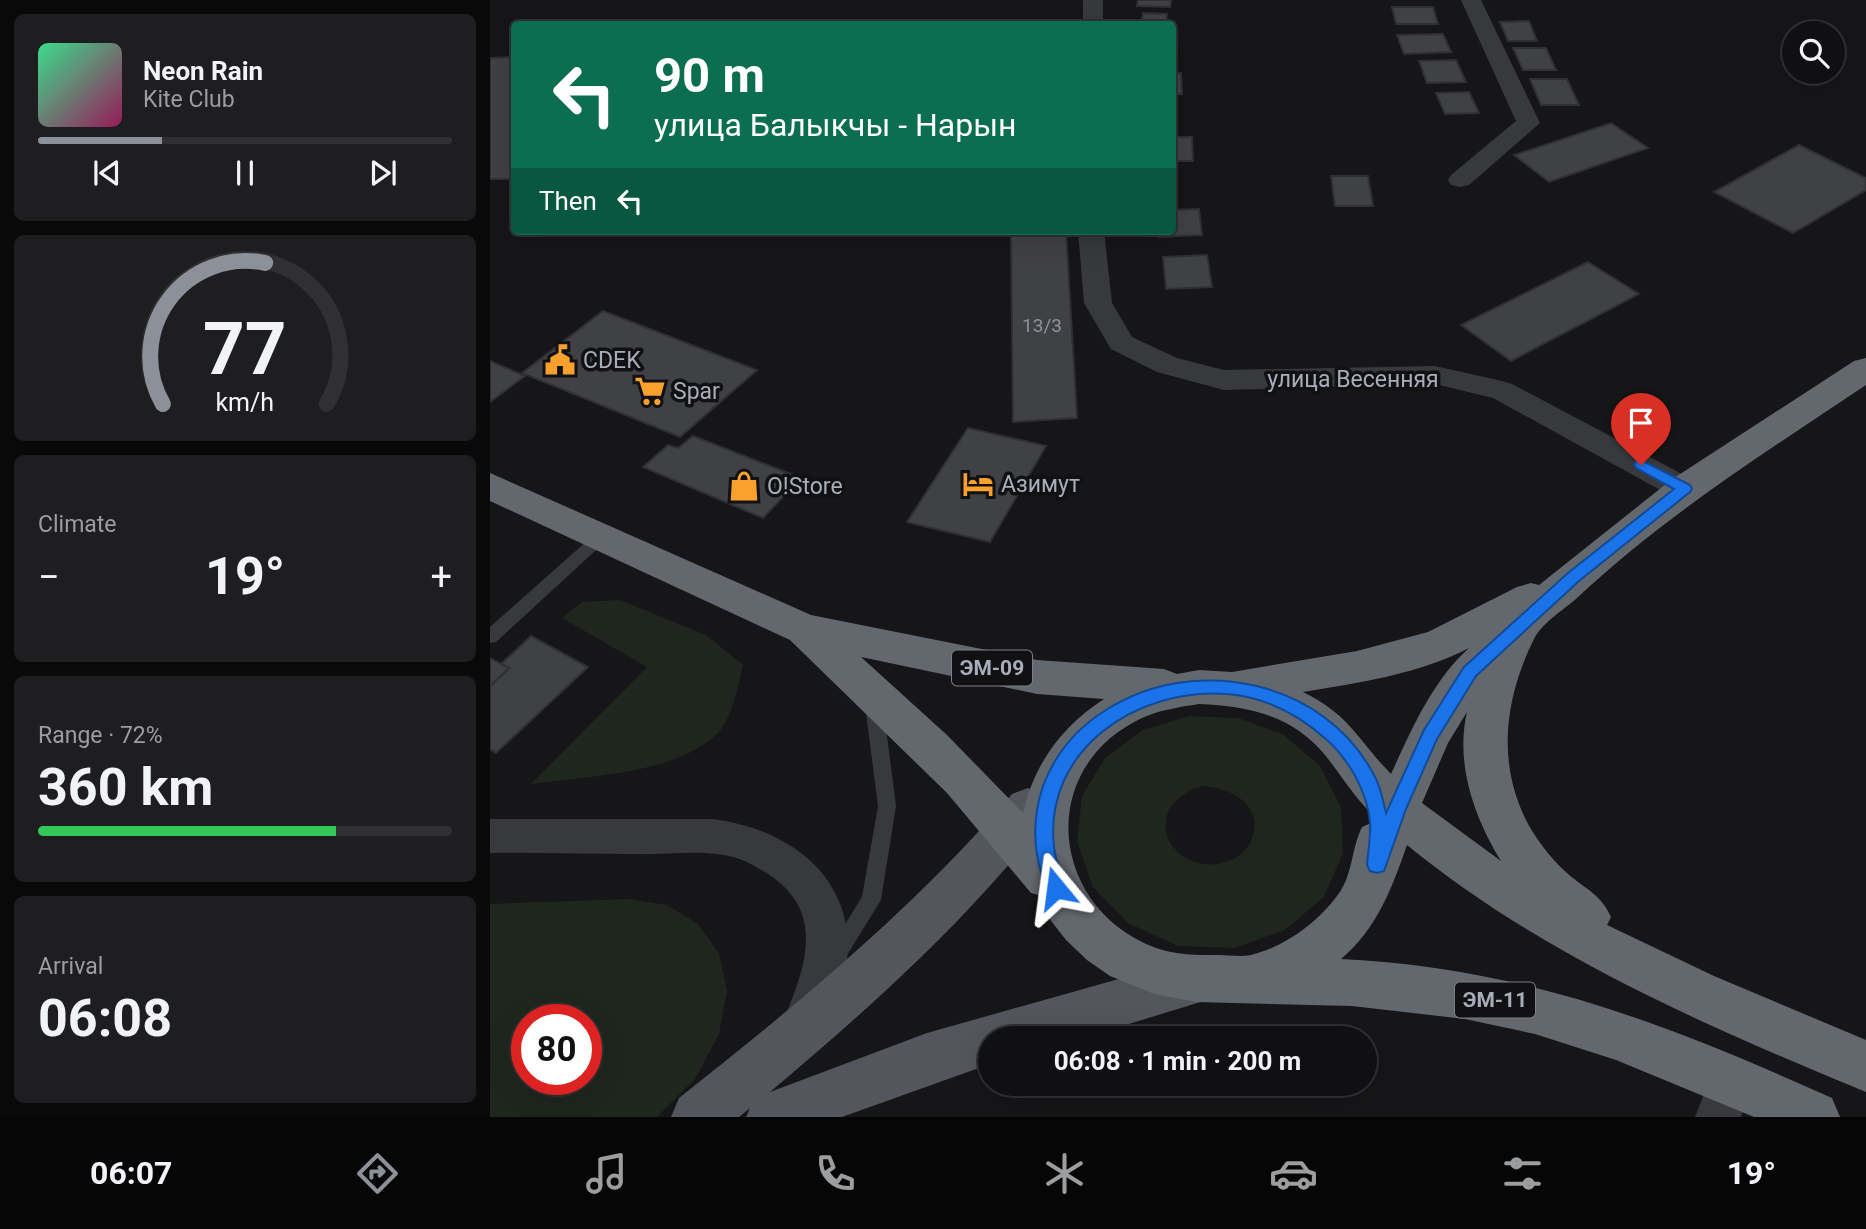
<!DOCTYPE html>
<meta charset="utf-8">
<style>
:root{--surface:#101012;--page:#1e1e20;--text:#f1f3f6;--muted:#9c9d9f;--line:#303032;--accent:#8c9099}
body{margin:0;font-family:Roboto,sans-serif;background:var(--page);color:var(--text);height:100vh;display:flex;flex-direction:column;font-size:26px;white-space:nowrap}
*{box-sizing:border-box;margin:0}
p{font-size:23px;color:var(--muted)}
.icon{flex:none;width:38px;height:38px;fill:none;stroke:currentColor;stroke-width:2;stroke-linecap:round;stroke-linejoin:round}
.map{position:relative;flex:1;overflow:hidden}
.panel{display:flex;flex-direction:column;gap:14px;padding:14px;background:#09090a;width:490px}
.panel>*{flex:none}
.hud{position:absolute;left:21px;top:21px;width:665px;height:214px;border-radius:7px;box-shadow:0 7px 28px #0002,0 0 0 2px var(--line);background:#0b6e4f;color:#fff;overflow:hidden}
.buttons{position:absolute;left:1292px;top:21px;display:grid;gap:14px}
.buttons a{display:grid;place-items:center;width:63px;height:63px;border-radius:50%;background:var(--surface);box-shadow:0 7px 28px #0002,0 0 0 2px var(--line);font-size:35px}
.speed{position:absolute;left:21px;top:1004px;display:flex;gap:14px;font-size:35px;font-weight:700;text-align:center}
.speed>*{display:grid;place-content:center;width:91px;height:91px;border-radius:50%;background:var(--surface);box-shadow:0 7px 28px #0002,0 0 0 2px var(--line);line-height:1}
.speed .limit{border:10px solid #d22;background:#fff;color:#111}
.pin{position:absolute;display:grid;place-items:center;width:60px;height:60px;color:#fff;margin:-72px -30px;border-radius:50% 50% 50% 0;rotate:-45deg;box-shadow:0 0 7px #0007}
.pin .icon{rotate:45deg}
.me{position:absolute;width:77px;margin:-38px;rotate:344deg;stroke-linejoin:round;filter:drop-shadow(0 0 5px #0008)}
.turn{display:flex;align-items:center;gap:24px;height:147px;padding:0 28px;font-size:32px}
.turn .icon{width:91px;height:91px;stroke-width:2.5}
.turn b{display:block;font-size:49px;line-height:60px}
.then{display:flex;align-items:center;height:66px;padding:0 28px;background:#0003;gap:14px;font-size:26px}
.big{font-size:52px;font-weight:700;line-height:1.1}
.panel .widget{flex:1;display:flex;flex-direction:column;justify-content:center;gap:10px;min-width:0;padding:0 24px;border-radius:10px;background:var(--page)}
.panel .dial{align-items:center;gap:0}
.dial svg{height:182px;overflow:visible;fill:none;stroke:var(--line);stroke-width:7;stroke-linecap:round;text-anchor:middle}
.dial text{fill:var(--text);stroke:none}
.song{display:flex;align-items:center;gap:21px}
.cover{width:84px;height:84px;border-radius:10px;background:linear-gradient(135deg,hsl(150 70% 55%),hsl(330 70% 35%))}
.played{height:7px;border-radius:4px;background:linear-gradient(90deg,var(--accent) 30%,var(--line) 30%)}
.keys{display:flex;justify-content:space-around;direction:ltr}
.heat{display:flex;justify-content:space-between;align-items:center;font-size:38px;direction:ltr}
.charge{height:10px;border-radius:5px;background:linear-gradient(90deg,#34c759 72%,var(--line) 0)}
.trip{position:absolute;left:488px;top:1026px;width:399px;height:70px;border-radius:35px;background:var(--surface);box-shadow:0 7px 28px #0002,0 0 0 2px var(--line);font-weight:700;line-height:70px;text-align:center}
.menu{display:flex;height:112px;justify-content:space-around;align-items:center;background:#060607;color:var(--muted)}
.menu .icon{width:49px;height:49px}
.menu .on{color:var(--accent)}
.menu b{font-size:32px;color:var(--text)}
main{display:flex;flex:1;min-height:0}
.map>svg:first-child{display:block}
.green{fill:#1e261e;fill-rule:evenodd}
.building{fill:#404145;stroke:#303034;stroke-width:2}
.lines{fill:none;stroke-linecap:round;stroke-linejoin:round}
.lane{fill:#37393d;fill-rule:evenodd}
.street{fill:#37393d;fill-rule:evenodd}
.primary{fill:#53565c;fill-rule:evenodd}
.highway{fill:#63676e;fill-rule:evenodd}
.route{fill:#1a73e8;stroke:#114b97;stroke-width:2}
.labels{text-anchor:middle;stroke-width:7;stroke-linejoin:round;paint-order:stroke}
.number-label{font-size:19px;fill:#8d939c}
.shield{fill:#111113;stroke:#7a7f87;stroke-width:2}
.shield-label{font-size:21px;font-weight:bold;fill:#a7aeb9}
.poi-label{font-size:23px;fill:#a7aeb9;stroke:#111113;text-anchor:start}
.street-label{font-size:23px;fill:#a7aeb9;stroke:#111113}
</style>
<main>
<section class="panel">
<div class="widget">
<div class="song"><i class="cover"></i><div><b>Neon Rain</b><p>Kite Club</p></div></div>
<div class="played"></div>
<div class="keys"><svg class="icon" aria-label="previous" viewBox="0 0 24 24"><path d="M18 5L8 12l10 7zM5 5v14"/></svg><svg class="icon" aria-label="pause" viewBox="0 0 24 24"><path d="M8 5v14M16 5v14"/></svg><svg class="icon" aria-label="next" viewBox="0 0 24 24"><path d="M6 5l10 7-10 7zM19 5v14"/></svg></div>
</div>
<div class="widget dial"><svg viewBox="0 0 100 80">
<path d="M14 69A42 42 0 1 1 86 69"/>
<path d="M14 69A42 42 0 0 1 59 7" stroke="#8c9099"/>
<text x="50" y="56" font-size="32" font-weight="700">77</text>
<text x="50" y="72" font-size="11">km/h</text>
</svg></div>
<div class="widget"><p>Climate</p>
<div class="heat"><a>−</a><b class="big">19°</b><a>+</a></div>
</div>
<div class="widget"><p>Range · 72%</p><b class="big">360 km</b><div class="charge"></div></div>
<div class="widget"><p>Arrival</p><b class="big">06:08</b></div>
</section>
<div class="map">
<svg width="1376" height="1117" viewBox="0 0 1376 1117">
<rect width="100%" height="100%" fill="#161618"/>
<g class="green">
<path d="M130 600 216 635 253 665C248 685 242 721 226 735 182 775 97 776 41 784L157 667 72 618 92 602Z"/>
<path d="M699 716 748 718 794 735 830 766 851 807 853 853 834 897 795 930 744 948 688 946 638 923 603 887 587 842 592 796 615 758 653 730ZM713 786C744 788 777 808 760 843 755 853 746 859 735 862 683 879 643 807 713 786Z"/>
<path d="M138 899 177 905 208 924 229 953 237 990 229 1034 205 1079 167 1117H0V904ZM37 1020H96V1080H37Z"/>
</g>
<g class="building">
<polygon points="648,0 681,0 680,7 647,6"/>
<polygon points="902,7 943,7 948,24 906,24"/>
<polygon points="653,13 677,14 676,24 651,24"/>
<polygon points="1039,21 1047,41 1018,41 1010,22"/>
<polygon points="953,34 961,52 914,54 907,35"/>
<polygon points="1023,48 1056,48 1066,70 1033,70"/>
<polygon points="24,57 24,179 0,179 0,58"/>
<polygon points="966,60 976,82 937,83 929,61"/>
<polygon points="691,73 692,94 682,94 682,74"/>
<polygon points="1040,79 1077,79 1089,105 1051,105"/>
<polygon points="979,92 989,113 955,114 946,93"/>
<polygon points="1121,123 1158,148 1059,182 1024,155"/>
<polygon points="682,137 702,137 703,161 682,161"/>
<polygon points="1309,145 1376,178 1376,190 1303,233 1224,192"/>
<polygon points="841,176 878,176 883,206 845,206"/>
<polygon points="709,209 712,235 669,237 668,231 682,231 682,210"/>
<polygon points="521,231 576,231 587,418 523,422"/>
<polygon points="717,255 722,287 676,289 673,257"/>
<polygon points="1098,262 1149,294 1021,361 971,325"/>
<polygon points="113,311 267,370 190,437 32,373"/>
<polygon points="0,361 35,376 0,402"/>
<polygon points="478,428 556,446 500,542 417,522"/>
<polygon points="203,436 311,478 273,518 153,467 178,445 188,448"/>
<polygon points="41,636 98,667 6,753 0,749 0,686 19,668 11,664"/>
<polygon points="0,658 19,668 0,686"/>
</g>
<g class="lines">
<g class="lane">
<polygon points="112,530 117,532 120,536 117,540 6,642 0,643 0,627 107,532"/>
<polygon points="384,698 390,700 393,705 406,806 391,900 354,960 347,962 340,960 337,953 372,897 388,806 375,705 378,700"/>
</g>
<g class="street">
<rect x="593" y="0" width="20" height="24"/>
<polygon points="971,0 991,0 1050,123 979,185 970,187 961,185 958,180 961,175 1026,121"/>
<polygon points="588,231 614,231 622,303 642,337 687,358 734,370 945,366 1012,381 1022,384 1205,481 1210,489 1205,497 1194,500 1183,497 1003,398 945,384 734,390 667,372 621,349 594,303"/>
<path d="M0 819H222C298 828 366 877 357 961 355 987 341 1012 330 1036L315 1042 300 1036 293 1021C315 969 337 912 278 874 264 865 251 858 234 855 204 850 174 855 144 854 96 854 48 852 0 853Z"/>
<polygon points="1242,1057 1258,1063 1264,1079 1251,1117 1205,1117 1226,1063"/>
</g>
<path class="primary" d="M538 788 554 794 560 808C546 838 520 863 498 888 431 962 356 1028 280 1092L437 1033 710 956 727 963 735 980 727 997 593 1038H500V1064L352 1117H256L260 1108 249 1117H181L189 1098C308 1004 423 909 522 794Z"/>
<path class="highway" d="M1376 358V385C1276 452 1174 516 1086 599 1073 610 1051 624 1044 639 1018 691 1008 749 1029 804 1038 829 1057 855 1077 873 1095 889 1111 894 1121 917L1117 925 1224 976 1376 1040V1092C1216 1026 1053 956 917 845 902 888 887 929 851 959 1035 968 1177 1024 1342 1098L1350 1117H1264L1126 1060 1045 1034 975 1019 862 1006 706 1002 664 994 620 976 597 960 576 940 558 917 548 895 541 893 457 793 300 640 0 501V473L321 615 547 660 674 669 687 674 709 670 742 672 867 651 938 632 1027 587 1041 583 1049 585 1181 480 1364 361ZM979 648C942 681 921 731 901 774 866 738 861 716 813 692 868 683 929 674 979 648ZM371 657 547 694 614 699C572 726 544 764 533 813L457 735ZM709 704C758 706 802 715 835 755 851 775 864 797 882 814L879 824 872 827C861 849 863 876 847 896 827 923 794 947 761 955 751 957 739 955 729 955 708 955 685 955 666 948 559 908 545 768 652 718 670 710 689 707 709 704ZM977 712C965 763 984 817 1011 861L932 803 958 743Z"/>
</g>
<path class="route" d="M1151 460 1200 485 1202 489 1200 492 1089 581 986 676 947 739 916 809 894 871 887 873 880 871 877 865C878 851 881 836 880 822 877 791 859 760 837 740 809 715 775 697 737 694 648 687 553 749 564 847 565 860 572 875 576 888L573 894 566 896 559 894C543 859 541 822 553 786 565 754 587 728 616 710 705 653 836 680 885 777 891 788 893 801 896 813L934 730 974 667 1078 573 1184 489 1146 468 1144 465 1146 461Z"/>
<defs>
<g id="civic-bare" transform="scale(2.415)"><path d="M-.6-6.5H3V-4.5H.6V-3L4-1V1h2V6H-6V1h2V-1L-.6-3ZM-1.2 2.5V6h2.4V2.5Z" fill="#f9a02d" stroke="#111113" stroke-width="2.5" paint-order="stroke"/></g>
<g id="supermarket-bare" transform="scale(2.415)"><path d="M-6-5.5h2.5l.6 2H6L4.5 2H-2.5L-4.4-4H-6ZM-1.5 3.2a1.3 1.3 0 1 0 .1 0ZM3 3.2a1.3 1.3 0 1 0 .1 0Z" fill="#f9a02d" stroke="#111113" stroke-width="2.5" paint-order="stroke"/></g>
<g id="hotel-bare" transform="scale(2.415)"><path d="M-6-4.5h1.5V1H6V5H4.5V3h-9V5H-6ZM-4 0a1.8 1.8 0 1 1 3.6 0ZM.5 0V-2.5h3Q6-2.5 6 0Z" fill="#f9a02d" stroke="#111113" stroke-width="2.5" paint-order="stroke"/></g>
<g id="shop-bare" transform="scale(2.415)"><path d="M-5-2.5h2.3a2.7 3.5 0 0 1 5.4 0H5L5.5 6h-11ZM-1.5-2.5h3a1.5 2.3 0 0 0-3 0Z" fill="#f9a02d" stroke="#111113" stroke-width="2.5" paint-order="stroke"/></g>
</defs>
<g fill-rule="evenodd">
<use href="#civic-bare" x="70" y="360"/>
<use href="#supermarket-bare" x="160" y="391"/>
<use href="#hotel-bare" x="488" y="484"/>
<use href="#shop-bare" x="254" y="486"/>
</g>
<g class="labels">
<g class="number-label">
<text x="552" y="332">13/3</text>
</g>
<g class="shield">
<rect x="462" y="650.5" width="80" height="35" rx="5"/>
<rect x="965" y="982.5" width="80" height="35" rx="5"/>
</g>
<g class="shield-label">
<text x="502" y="675">ЭМ-09</text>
<text x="1005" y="1007">ЭМ-11</text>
</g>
<g class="poi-label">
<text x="93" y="368">CDEK</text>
<text x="183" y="399">Spar</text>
<text x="511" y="492">Азимут</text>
<text x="277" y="494">O!Store</text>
</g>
<g class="street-label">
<text x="863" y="387">улица Весенняя</text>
</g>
</g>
</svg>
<div class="buttons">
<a><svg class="icon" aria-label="search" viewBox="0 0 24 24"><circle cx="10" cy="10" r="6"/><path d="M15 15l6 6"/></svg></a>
</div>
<div class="speed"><div class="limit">80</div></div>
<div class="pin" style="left:1151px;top:465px;background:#d93025"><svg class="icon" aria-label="arrive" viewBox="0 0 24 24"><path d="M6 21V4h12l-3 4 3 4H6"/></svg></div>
<svg class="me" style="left:566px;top:888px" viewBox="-20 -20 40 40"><path d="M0-17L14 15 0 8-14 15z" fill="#1a73e8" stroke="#fff" stroke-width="4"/></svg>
<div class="trip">06:08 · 1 min · 200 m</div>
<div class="hud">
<div class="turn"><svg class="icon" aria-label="left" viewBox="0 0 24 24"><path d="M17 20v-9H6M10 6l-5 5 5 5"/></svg><div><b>90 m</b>улица Балыкчы - Нарын</div></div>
<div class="then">Then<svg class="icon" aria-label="left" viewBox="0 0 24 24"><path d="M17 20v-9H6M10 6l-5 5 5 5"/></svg></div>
</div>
</div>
</main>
<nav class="menu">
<b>06:07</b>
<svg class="icon on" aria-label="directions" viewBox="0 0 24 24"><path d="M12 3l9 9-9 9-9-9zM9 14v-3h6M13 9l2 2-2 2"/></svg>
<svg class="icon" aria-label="music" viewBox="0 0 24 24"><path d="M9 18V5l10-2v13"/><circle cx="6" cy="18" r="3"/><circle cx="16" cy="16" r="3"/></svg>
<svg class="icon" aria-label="phone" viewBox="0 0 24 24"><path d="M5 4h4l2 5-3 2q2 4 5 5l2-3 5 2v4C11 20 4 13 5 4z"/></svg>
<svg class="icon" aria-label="climate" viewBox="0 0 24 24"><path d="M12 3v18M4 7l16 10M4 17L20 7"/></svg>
<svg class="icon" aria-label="car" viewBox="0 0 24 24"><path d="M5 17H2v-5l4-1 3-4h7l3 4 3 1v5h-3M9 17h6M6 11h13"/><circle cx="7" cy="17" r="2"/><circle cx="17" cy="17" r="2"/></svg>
<svg class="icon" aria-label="filters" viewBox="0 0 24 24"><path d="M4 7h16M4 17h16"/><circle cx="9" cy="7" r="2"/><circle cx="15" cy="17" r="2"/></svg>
<b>19°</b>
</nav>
